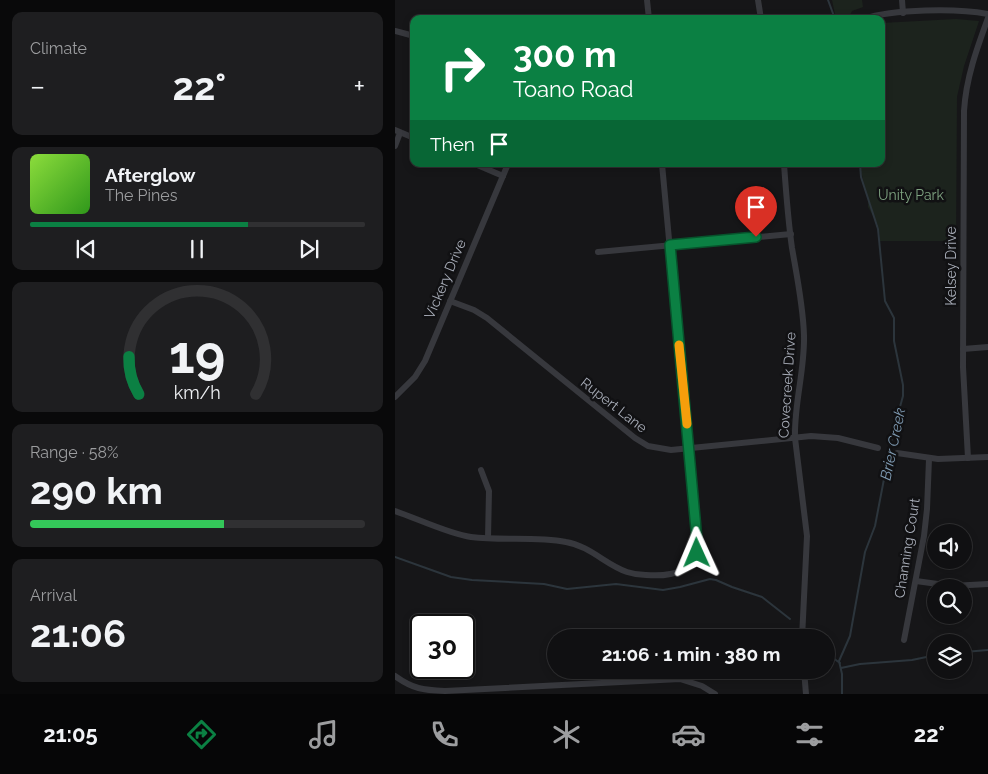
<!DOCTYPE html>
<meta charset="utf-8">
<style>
:root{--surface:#101012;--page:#1e1e20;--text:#f1f3f6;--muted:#9c9d9f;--line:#303032;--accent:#0b8043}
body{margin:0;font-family:Raleway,sans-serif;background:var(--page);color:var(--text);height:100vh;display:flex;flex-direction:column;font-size:19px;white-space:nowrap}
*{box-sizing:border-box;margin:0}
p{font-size:16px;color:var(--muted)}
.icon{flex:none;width:28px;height:28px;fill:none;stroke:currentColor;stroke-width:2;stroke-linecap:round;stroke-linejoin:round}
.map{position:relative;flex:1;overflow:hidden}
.side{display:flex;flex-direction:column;gap:12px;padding:12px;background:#09090a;width:395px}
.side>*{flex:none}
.hud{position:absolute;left:15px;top:15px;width:475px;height:152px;border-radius:10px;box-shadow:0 2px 8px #0003,0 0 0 1px var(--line);background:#0b8043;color:#fff;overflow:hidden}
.fabs{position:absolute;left:532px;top:524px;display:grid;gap:10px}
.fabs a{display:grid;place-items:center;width:45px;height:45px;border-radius:50%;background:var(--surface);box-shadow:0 2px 8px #0003,0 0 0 1px var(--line);font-size:25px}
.speed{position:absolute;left:15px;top:614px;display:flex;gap:10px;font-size:25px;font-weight:700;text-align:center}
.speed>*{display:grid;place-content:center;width:65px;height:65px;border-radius:50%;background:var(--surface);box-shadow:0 2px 8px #0003,0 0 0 1px var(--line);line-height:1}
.speed .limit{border:2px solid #111;border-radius:8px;background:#fff;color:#111}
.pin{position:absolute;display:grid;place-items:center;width:42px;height:42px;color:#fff;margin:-51px -21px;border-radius:50% 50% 50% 0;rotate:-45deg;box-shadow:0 0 5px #0007}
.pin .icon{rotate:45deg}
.me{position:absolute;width:55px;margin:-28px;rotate:359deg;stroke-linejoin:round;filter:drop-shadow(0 0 4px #0008)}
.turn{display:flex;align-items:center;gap:18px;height:105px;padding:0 20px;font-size:22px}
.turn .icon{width:65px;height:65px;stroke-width:2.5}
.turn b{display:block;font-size:35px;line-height:42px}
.then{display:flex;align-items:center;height:48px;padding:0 20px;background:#0003;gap:10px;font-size:19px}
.big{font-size:38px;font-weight:700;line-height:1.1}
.side .card{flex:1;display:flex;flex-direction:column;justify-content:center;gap:8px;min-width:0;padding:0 18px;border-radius:10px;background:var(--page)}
.side .dial{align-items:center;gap:0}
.dial svg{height:130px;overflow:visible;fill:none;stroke:var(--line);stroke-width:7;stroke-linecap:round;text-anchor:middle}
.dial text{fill:var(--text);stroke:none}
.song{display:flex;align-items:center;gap:15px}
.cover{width:60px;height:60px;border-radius:8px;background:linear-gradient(135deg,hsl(90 70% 55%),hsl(110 70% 35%))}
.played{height:5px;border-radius:2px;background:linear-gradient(90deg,var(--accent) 65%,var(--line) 65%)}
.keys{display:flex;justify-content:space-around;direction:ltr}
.heat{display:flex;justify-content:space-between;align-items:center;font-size:28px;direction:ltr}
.charge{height:8px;border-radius:4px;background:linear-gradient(90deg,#34c759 58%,var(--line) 0)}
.trip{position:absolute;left:152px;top:629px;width:288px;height:50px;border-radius:25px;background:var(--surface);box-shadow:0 2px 8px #0003,0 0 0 1px var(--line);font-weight:700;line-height:50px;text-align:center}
.tab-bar{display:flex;height:80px;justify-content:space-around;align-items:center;background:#060607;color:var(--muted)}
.tab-bar .icon{width:35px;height:35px}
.tab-bar .active{color:var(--accent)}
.tab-bar b{font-size:22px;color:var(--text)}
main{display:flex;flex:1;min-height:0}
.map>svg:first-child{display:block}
.green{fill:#1c231d}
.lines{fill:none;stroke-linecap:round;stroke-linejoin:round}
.stream{stroke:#2c353c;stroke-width:2}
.street{stroke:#37383d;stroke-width:6}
.route-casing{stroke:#07532c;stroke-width:12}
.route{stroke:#0b8043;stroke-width:9}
.slow{stroke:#f59e0b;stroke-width:9}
.labels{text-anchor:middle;stroke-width:5;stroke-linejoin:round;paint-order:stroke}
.park-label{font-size:14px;fill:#7fa381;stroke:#111113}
.street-label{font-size:14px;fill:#a8adb8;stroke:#111113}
.water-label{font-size:15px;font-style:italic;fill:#7f9bb3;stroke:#111113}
</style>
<main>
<section class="side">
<div class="card"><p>Climate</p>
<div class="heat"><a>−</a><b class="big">22°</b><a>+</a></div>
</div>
<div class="card">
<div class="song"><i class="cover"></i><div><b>Afterglow</b><p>The Pines</p></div></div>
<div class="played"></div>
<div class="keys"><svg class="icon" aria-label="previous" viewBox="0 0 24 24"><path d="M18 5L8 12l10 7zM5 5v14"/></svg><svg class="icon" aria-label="pause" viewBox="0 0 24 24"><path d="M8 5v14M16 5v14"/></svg><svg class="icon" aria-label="next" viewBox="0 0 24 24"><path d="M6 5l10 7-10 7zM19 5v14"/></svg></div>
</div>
<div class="card dial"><svg viewBox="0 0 100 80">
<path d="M14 69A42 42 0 1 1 86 69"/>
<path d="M14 69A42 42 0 0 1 8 46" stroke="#0b8043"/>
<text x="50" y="56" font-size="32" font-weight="700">19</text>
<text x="50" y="72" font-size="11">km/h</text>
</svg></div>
<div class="card"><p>Range · 58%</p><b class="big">290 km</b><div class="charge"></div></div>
<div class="card"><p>Arrival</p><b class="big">21:06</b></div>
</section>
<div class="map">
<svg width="593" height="694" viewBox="0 0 593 694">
<rect width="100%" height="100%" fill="#161618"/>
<g class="green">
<polygon points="437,0 467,0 468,7 457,11 453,19 441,19"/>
<polygon points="561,19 584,21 569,66 562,97 561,241 485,241 484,230 482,223 473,207 473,199 464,164 486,164 486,23"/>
</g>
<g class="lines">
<g class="stream">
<polyline points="433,0 440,19"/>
<polyline points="0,557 56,577 77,580 149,584 172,589 221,584 268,590 285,587 315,579 321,580 337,587 367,597 395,619"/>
<polyline points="412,633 416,638"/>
<polyline points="569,652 593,650"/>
<polyline points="431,653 445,663"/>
<polyline points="446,668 465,664 517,660 541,655"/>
<polyline points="447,694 447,674 444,661 455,636 470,552 480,526 498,432 508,396 508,385 499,341 499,318 490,301 483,229 466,177 465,164"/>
</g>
<g class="street">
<polyline points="252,0 254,19"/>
<polyline points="363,0 366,19"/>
<polyline points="507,0 508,13"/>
<path d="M468 19C499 9 561 8 593 14"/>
<polyline points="0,31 19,36"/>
<polyline points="0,130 19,138"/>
<polyline points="0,146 5,133"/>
<polyline points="80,164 108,176"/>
<path d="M389 164C391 192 393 220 397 248 402 277 408 305 409 335 410 370 399 403 400 438L412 536 407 638"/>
<polyline points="203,252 396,234"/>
<polyline points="55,301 79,310 92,318 240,438 253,446 276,450 416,436 443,438 483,448"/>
<polyline points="568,349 593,347"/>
<polyline points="0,397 20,377 30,361 113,164"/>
<polyline points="502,453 543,459 593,457"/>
<path d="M573 458 568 367 569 111C571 78 582 48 593 18"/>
<polyline points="86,470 94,491 93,538"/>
<path d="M0 511C21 518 54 534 76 537 107 541 140 536 171 542 195 546 211 565 232 572 238 574 245 575 251 575 278 577 302 572 302 540L267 164"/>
<polyline points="521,581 557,586 593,584"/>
<polyline points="509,640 529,536 532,509 534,459"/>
<polyline points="409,670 411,694"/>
<path d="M0 676C18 689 28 690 50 691L285 679 307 686 320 694"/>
</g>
</g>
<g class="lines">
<g class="route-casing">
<polyline id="route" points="302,553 302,540 275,245 361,237"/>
</g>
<use href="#route" class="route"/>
<polyline class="slow" points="284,345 292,424"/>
</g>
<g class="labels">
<g class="park-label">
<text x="516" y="200">Unity Park</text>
</g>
<g class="street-label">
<text transform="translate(556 266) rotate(-90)" y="5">Kelsey Drive</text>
<text transform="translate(50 279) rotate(-67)" y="5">Vickery Drive</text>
<text transform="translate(392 385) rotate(-86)" y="5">Covecreek Drive</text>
<text transform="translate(219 405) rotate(38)" y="5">Rupert Lane</text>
<text transform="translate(512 548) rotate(-81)" y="5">Channing Court</text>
</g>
<g class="water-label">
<text transform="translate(498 444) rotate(-78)" y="5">Brier Creek</text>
</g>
</g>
</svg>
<div class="fabs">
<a><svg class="icon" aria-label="sound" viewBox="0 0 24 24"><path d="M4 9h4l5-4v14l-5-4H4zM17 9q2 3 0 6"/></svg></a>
<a><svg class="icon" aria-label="search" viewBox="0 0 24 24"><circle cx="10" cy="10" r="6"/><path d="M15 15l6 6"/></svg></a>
<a><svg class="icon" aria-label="layers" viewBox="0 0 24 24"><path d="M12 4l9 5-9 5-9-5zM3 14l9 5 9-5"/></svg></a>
</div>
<div class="speed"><div class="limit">30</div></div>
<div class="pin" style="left:361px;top:237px;background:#d93025"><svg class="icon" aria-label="arrive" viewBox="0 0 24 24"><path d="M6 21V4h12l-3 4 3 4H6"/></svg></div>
<svg class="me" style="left:302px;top:553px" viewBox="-20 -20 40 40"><path d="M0-17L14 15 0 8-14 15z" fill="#0b8043" stroke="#fff" stroke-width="4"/></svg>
<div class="trip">21:06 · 1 min · 380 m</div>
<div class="hud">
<div class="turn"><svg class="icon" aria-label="right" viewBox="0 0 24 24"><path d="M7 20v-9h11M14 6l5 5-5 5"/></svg><div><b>300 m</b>Toano Road</div></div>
<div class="then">Then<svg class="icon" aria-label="arrive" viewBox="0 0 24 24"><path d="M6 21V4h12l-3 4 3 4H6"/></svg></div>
</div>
</div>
</main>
<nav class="tab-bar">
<b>21:05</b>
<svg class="icon active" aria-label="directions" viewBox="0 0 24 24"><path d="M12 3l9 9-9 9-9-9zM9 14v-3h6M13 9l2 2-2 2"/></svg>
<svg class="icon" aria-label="music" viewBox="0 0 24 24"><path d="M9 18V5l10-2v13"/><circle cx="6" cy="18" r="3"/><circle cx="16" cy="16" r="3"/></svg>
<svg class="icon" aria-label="phone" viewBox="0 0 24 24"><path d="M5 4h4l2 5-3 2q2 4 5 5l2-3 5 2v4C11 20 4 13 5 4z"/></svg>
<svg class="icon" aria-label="climate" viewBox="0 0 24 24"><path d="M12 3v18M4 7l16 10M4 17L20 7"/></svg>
<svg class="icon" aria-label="car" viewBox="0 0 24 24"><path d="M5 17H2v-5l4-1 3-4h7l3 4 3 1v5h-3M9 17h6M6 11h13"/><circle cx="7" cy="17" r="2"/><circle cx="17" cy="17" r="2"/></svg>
<svg class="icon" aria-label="filters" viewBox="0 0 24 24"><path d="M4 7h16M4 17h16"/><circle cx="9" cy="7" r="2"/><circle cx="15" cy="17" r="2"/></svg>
<b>22°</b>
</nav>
